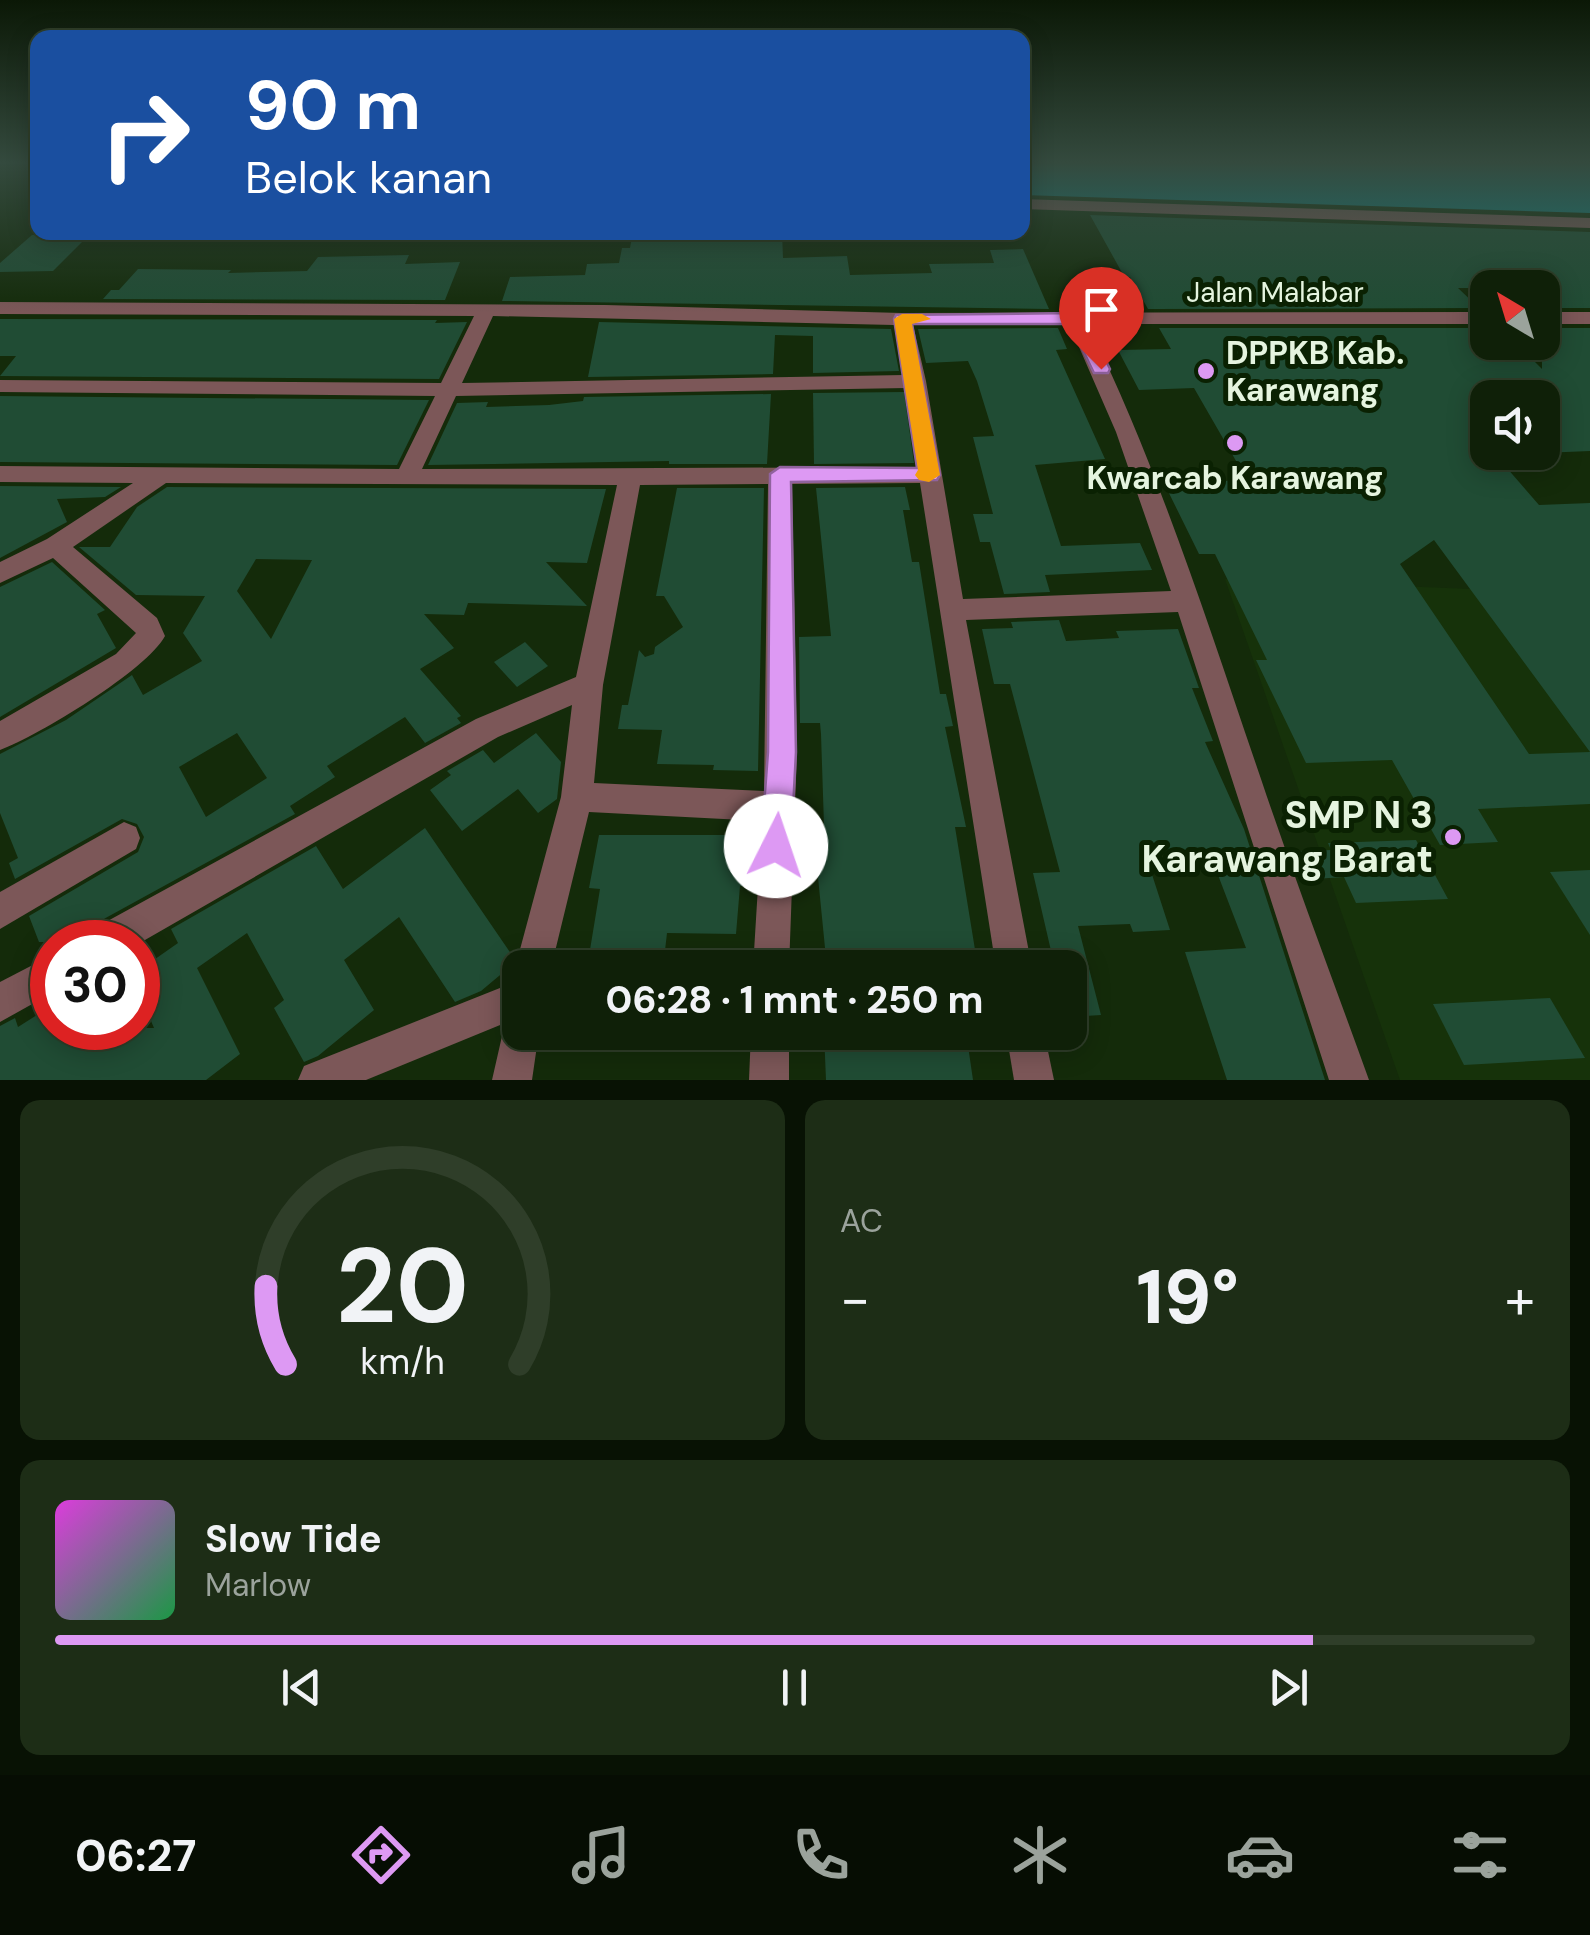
<!DOCTYPE html>
<html lang="id">
<meta charset="utf-8">
<style>
:root{--surface:#0f2008;--page:#1d2d16;--text:#f1f3f6;--muted:#9ba39c;--line:#2f3e29;--accent:#dd99f3}
body{margin:0;font-family:"DM Sans",sans-serif;background:var(--page);color:var(--text);height:100vh;display:flex;flex-direction:column;font-size:38px;white-space:nowrap}
*{box-sizing:border-box;margin:0}
p{font-size:32px;color:var(--muted)}
.icon{flex:none;width:55px;height:55px;fill:none;stroke:currentColor;stroke-width:2;stroke-linecap:round;stroke-linejoin:round}
.map{position:relative;height:1080px;overflow:hidden}
.drawer{display:flex;flex-direction:column;gap:20px;padding:20px;background:#081204;flex:1}
.drawer>*{flex:none}
.banner{position:absolute;left:30px;top:30px;width:1000px;height:210px;border-radius:20px;box-shadow:0 5px 25px #0003,0 0 0 2px var(--line);background:#1a4fa0;color:#fff;overflow:hidden}
.needle{width:65px;rotate:322deg}
.tools{position:absolute;left:1470px;top:270px;display:grid;gap:20px}
.tools a{display:grid;place-items:center;width:90px;height:90px;border-radius:20px;background:var(--surface);box-shadow:0 5px 25px #0003,0 0 0 2px var(--line);font-size:50px}
.speed{position:absolute;left:30px;top:920px;display:flex;gap:20px;font-size:50px;font-weight:700;text-align:center}
.speed>*{display:grid;place-content:center;width:130px;height:130px;border-radius:50%;background:var(--surface);box-shadow:0 5px 25px #0003,0 0 0 2px var(--line);line-height:1}
.speed .limit{border:15px solid #d22;background:#fff;color:#111}
.pin{position:absolute;display:grid;place-items:center;width:85px;height:85px;color:#fff;margin:-102px -42px;border-radius:50% 50% 50% 0;rotate:-45deg;box-shadow:0 0 10px #0007}
.pin .icon{rotate:45deg}
.me{position:absolute;width:110px;margin:-55px;rotate:4deg;stroke-linejoin:round;filter:drop-shadow(0 0 8px #0008)}
.turn{display:flex;align-items:center;gap:35px;height:210px;padding:0 50px;font-size:45px}
.turn .icon{width:130px;height:130px;stroke-width:2.5}
.turn b{display:block;font-size:70px;line-height:85px}
.big{font-size:75px;font-weight:800;line-height:1.1}
.drawer .tile{flex:1;display:flex;flex-direction:column;justify-content:center;gap:15px;min-width:0;padding:0 35px;border-radius:20px;background:var(--page)}
.drawer .dial{align-items:center;gap:0}
.dial svg{height:260px;overflow:visible;fill:none;stroke:var(--line);stroke-width:7;stroke-linecap:round;text-anchor:middle}
.dial text{fill:var(--text);stroke:none}
.song{display:flex;align-items:center;gap:30px}
.cover{width:120px;height:120px;border-radius:15px;background:linear-gradient(135deg,hsl(300 70% 55%),hsl(140 70% 35%))}
.played{height:10px;border-radius:5px;background:linear-gradient(90deg,var(--accent) 85%,var(--line) 85%)}
.keys{display:flex;justify-content:space-around;direction:ltr}
.heat{display:flex;justify-content:space-between;align-items:center;font-size:55px;direction:ltr}
.drawer .tiles{flex:1;display:grid;gap:20px;grid-template-columns:1fr 1fr}
.tile:last-child{grid-column:span 2}
.trip{position:absolute;left:502px;top:950px;width:585px;height:100px;border-radius:20px;background:var(--surface);box-shadow:0 5px 25px #0003,0 0 0 2px var(--line);font-weight:800;line-height:100px;text-align:center}
.tab-bar{display:flex;height:160px;justify-content:space-around;align-items:center;background:#060d03;color:var(--muted)}
.tab-bar .icon{width:70px;height:70px}
.tab-bar .on{color:var(--accent)}
.tab-bar b{font-size:45px;color:var(--text)}
.map>svg:first-child{display:block}
.built{fill:#16320a}
.water{fill:#157f82}
.building{fill:#204c34;fill-rule:evenodd}
.lines{fill:none;stroke-linecap:round;stroke-linejoin:round}
.street{fill:#7c5758;fill-rule:evenodd}
.route{fill:#dd99f3;stroke:#90639e;stroke-width:2.5}
.slow{fill:#f59e0b}
.poi-dot{fill:#dd99f3;stroke:#0a2102;stroke-width:4}
.labels{text-anchor:middle;stroke-width:10;stroke-linejoin:round;paint-order:stroke}
.far-street-label{font-size:28px;fill:#e5f4df;stroke:#0a2102}
.poi-label{font-size:32px;font-weight:bold;fill:#e5f4df;stroke:#0a2102;text-anchor:start}
.near-poi-label{font-size:38px;font-weight:bold;fill:#e5f4df;stroke:#0a2102;text-anchor:end}
</style>
<div class="map">
<svg width="1590" height="1080" viewBox="0 0 1590 1080">
<rect width="100%" height="100%" fill="#142b0a"/>
<polygon class="built" points="1225,579 1590,594 1590,1080 1400,1080"/>
<polygon class="water" points="1023,162 1590,162 1590,213 1023,195"/>
<g class="building">
<polygon points="1090,215 1590,232 1590,308 1542,308 1542,288 1458,288 1479,308 1148,309 1130,277 1125,278"/>
<polygon points="633,232 782,232 783,258 847,256 850,275 932,273 929,264 994,263 990,250 1023,249 1049,309 502,301 510,277 585,275 587,264 619,263 622,248 630,248"/>
<polygon points="90,234 53,271 0,272 0,263 32,235"/>
<polygon points="409,255 405,264 460,262 445,300 103,299 111,290 119,290 138,269 231,270 228,273 307,271 318,257"/>
<polygon points="0,319 437,320 435,323 467,322 439,379 0,376 16,356 0,356"/>
<polygon points="599,322 891,329 899,371 813,373 813,336 775,335 773,374 588,377"/>
<polygon points="1058,328 1067,349 1056,350 1105,459 1035,465 1061,546 1140,543 1152,570 1045,575 1050,592 1004,594 990,542 980,542 973,514 993,514 973,437 994,436 977,381 968,361 926,363 918,329"/>
<path d="M1159 328H1488V342H1515L1542 369V328H1590V451L1542 453V398H1488V452H1493L1539 505 1590 503V804L1478 809 1498 842 1440 845 1392 760 1306 763 1256 660H1267L1215 554H1199L1164 483 1247 480 1194 388 1139 390 1118 350 1171 349ZM1434 540 1590 752 1529 754 1400 564Z"/>
<polygon points="904,392 914,463 814,464 813,393"/>
<polygon points="771,394 767,464 669,464 669,461 428,465 457,403 488,402 486,407 549,405 583,401 584,397"/>
<polygon points="0,396 429,400 397,465 0,462"/>
<polygon points="0,486 121,487 105,497 57,499 67,522 0,558"/>
<path d="M167 487 606 489 587 563 546 562 587 606 468 603 464 615 424 614 454 648 420 669 461 716 457 718 461 723 425 743 405 717 327 766 335 777 290 806 295 814 91 926 84 942H39L29 916 138 852 144 837 137 824 122 819 15 879 9 863 18 858 0 813V754L66 720 132 675 143 695 202 661 183 633 205 596 136 595 79 547H110L137 507ZM256 559 312 560 271 639 237 591ZM237 733 267 778 206 817 179 767Z"/>
<polygon points="905,487 910,510 903,510 912,562 919,562 940,694 946,694 953,726 945,727 966,827 955,827 978,968 827,968 816,857 825,856 821,734 820,723 800,723 799,637 831,636 816,488"/>
<polygon points="677,488 764,488 758,771 713,770 714,765 657,764 662,730 618,729 622,705 628,705 639,650 645,657 654,654 655,647 683,627 664,596 656,596"/>
<polygon points="52,562 105,610 97,614 116,648 0,717 0,587"/>
<polygon points="1059,620 1066,641 1119,638 1116,631 1178,629 1199,688 1192,688 1213,741 1205,742 1244,829 1325,1080 1227,1080 1185,952 1246,948 1208,849 1145,853 1170,930 1133,932 1130,924 1078,926 1101,1015 1070,1017 1070,968 1055,968 1033,873 1060,872 1010,684 994,684 982,629 1013,628 1011,622"/>
<polygon points="525,642 548,666 517,687 494,662"/>
<polygon points="536,733 561,762 557,799 538,813 518,789 462,831 430,790 451,775 447,771 483,750 494,763"/>
<polygon points="425,828 514,958 512,965 481,991 455,1002 399,917 344,960 374,1010 318,1056 304,1062 274,1008 284,1000 247,933 197,968 240,1054 206,1080 0,1080 0,1026 15,1018 18,1027 48,1008 52,1028 154,1028 138,990 138,971 178,943 171,929 316,846 343,889"/>
<polygon points="599,835 757,835 754,887 740,886 736,934 667,933 663,968 587,968 600,889 589,888"/>
<polygon points="1416,840 1448,899 1356,903 1344,877 1300,880 1290,852 1331,850 1328,843"/>
<polygon points="1590,870 1590,935 1550,872"/>
<polygon points="1550,998 1585,1058 1464,1065 1433,1004"/>
<polygon points="824,1032 966,1032 973,1080 826,1080"/>
</g>
<g class="lines">
<g class="street">
<polygon points="1022,199 1590,218 1590,228 1022,209"/>
<path d="M0 302 605 305 902 313 1488 312V324H1088C1160 472 1208 624 1261 779 1295 880 1333 980 1369 1080H1329L1178 612 966 620 1032 968H996L920 483 792 484 797 752 789 968H753L762 821 589 812 551 968H520V1032H539L532 1080H492L505 1023 366 1080H298L304 1066 520 980 515 968 561 797 572 705 498 737 138 944 88 942 93 929 476 719 576 677 617 485 166 483 73 547 157 618 165 636C147 670 38 736 0 750V721L116 654 136 633 53 558 0 583V562L47 539 133 483 0 482V466L399 469 435 396 0 392V380L441 383 474 316 0 314ZM493 316 894 325 904 375 462 383ZM1069 324 1116 432 1171 591 963 599 926 381 913 325ZM907 388 918 467 422 469 456 396ZM768 484 764 791 594 783 603 685 640 485Z"/>
<rect x="1542" y="312" width="48" height="12"/>
<polygon points="124,822 136,827 140,838 136,849 0,929 0,892"/>
<polygon points="52,955 52,993 0,1022 0,982"/>
<polygon points="751,1032 789,1032 789,1080 749,1080"/>
<polygon points="1006,1032 1044,1032 1054,1080 1014,1080"/>
</g>
</g>
<linearGradient id="sky" x2="0" y2="1"><stop stop-color="#0b1806"/><stop offset="0.52" stop-color="#344a3e"/><stop offset="1" stop-color="#344a3e" stop-opacity="0"/></linearGradient>
<rect width="1590" height="313" fill="url(#sky)"/>
<polygon class="route" points="1076,313 1085,318 1110,369 1108,373 1094,373 1070,324 912,324 940,475 937,480 791,482 796,752 791,846 786,856 776,860 765,856 761,846 768,752 770,474 780,467 917,468 894,319 896,315"/>
<polygon class="slow" points="902,314 922,314 931,319 912,324 940,475 929,482 919,480 915,475 918,470 894,319"/>
<g class="poi-dot">
<circle cx="1206" cy="371" r="10"/>
<circle cx="1235" cy="443" r="10"/>
<circle cx="1453" cy="837" r="10"/>
</g>
<g class="labels">
<g class="far-street-label">
<text x="1275" y="302">Jalan Malabar</text>
</g>
<g class="poi-label">
<text x="1226" y="364">DPPKB Kab.<tspan x="1226" dy="37">Karawang</tspan></text>
<text x="1235" y="489" text-anchor="middle">Kwarcab Karawang</text>
</g>
<g class="near-poi-label">
<text x="1433" y="828">SMP N 3<tspan x="1433" dy="44">Karawang Barat</tspan></text>
</g>
</g>
</svg>
<div class="tools">
<a><svg class="needle" viewBox="-14 -14 28 28"><path d="M0-13l5 13h-10z" fill="#e53935"/><path d="M0 13l5-13h-10z" fill="#9ba39c"/></svg></a>
<a><svg class="icon" aria-label="sound" viewBox="0 0 24 24"><path d="M4 9h4l5-4v14l-5-4H4zM17 9q2 3 0 6"/></svg></a>
</div>
<div class="speed"><div class="limit">30</div></div>
<div class="pin" style="left:1101px;top:369px;background:#d93025"><svg class="icon" aria-label="arrive" viewBox="0 0 24 24"><path d="M6 21V4h12l-3 4 3 4H6"/></svg></div>
<svg class="me" style="left:776px;top:846px" viewBox="-20 -20 40 40"><circle r="19" fill="#fff"/><path d="M0-13L10 11 0 6-10 11z" fill="#dd99f3"/></svg>
<div class="trip">06:28 · 1 mnt · 250 m</div>
<div class="banner">
<div class="turn"><svg class="icon" aria-label="right" viewBox="0 0 24 24"><path d="M7 20v-9h11M14 6l5 5-5 5"/></svg><div><b>90 m</b>Belok kanan</div></div>
</div>
</div>
<section class="drawer">
<div class="tiles">
<div class="tile dial"><svg viewBox="0 0 100 80">
<path d="M14 69A42 42 0 1 1 86 69"/>
<path d="M14 69A42 42 0 0 1 8 45" stroke="#dd99f3"/>
<text x="50" y="56" font-size="32" font-weight="700">20</text>
<text x="50" y="72" font-size="11">km/h</text>
</svg></div>
<div class="tile"><p>AC</p>
<div class="heat"><a>−</a><b class="big">19°</b><a>+</a></div>
</div>
<div class="tile">
<div class="song"><i class="cover"></i><div><b>Slow Tide</b><p>Marlow</p></div></div>
<div class="played"></div>
<div class="keys"><svg class="icon" aria-label="previous" viewBox="0 0 24 24"><path d="M18 5L8 12l10 7zM5 5v14"/></svg><svg class="icon" aria-label="pause" viewBox="0 0 24 24"><path d="M8 5v14M16 5v14"/></svg><svg class="icon" aria-label="next" viewBox="0 0 24 24"><path d="M6 5l10 7-10 7zM19 5v14"/></svg></div>
</div>
</div>
</section>
<nav class="tab-bar">
<b>06:27</b>
<svg class="icon on" aria-label="directions" viewBox="0 0 24 24"><path d="M12 3l9 9-9 9-9-9zM9 14v-3h6M13 9l2 2-2 2"/></svg>
<svg class="icon" aria-label="music" viewBox="0 0 24 24"><path d="M9 18V5l10-2v13"/><circle cx="6" cy="18" r="3"/><circle cx="16" cy="16" r="3"/></svg>
<svg class="icon" aria-label="phone" viewBox="0 0 24 24"><path d="M5 4h4l2 5-3 2q2 4 5 5l2-3 5 2v4C11 20 4 13 5 4z"/></svg>
<svg class="icon" aria-label="climate" viewBox="0 0 24 24"><path d="M12 3v18M4 7l16 10M4 17L20 7"/></svg>
<svg class="icon" aria-label="car" viewBox="0 0 24 24"><path d="M5 17H2v-5l4-1 3-4h7l3 4 3 1v5h-3M9 17h6M6 11h13"/><circle cx="7" cy="17" r="2"/><circle cx="17" cy="17" r="2"/></svg>
<svg class="icon" aria-label="filters" viewBox="0 0 24 24"><path d="M4 7h16M4 17h16"/><circle cx="9" cy="7" r="2"/><circle cx="15" cy="17" r="2"/></svg>
</nav>
